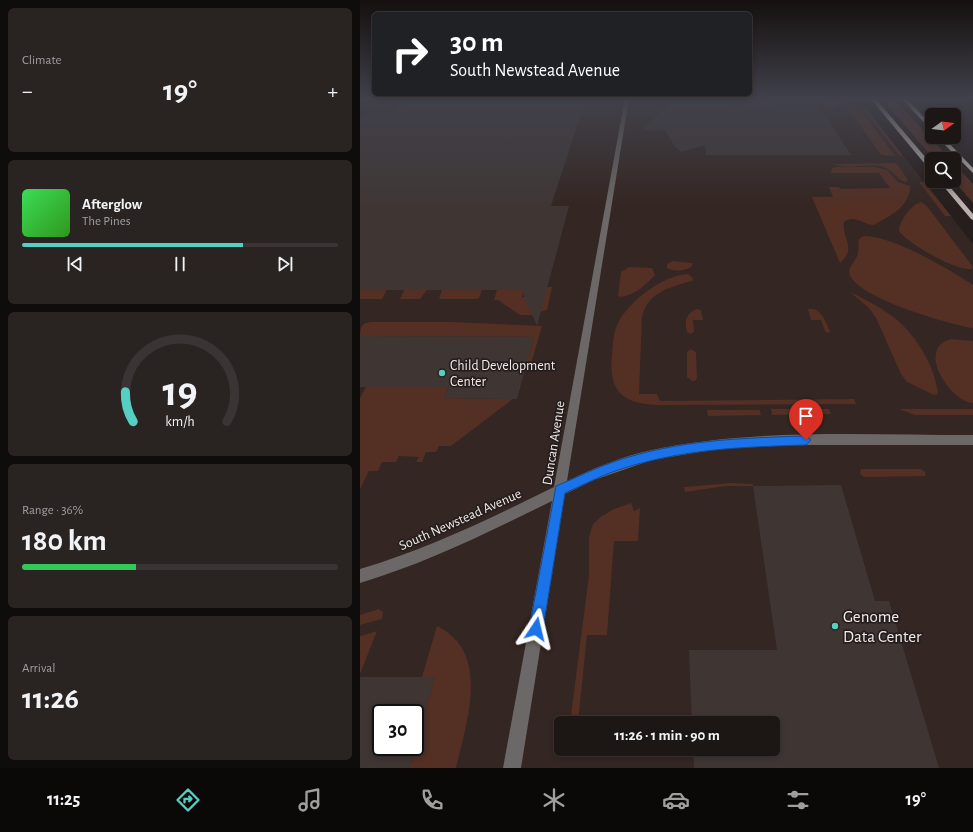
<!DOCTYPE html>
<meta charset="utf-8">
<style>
:root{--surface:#1c1615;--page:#292322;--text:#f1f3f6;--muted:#a09fa0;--line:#3a3534;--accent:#56cec3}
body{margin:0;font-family:"Alegreya Sans",sans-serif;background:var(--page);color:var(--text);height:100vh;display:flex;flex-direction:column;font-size:15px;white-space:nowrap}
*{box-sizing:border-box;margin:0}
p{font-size:13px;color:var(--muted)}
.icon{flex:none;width:22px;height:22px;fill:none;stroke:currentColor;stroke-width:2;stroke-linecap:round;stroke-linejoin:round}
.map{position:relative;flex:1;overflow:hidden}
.panel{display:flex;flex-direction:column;gap:8px;padding:8px;background:#0f0c0c;width:360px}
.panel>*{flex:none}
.top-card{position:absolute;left:12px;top:12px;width:380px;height:84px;border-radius:6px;box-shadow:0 2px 6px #0003,0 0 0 1px var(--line);background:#202124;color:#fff;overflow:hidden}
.needle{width:26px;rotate:75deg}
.controls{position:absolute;left:565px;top:108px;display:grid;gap:8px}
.controls a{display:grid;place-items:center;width:36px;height:36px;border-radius:6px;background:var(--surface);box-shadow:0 2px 6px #0003,0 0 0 1px var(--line);font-size:20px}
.speed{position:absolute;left:12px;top:704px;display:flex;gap:8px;font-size:20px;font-weight:700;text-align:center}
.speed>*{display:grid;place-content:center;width:52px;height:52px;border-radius:50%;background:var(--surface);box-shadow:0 2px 6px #0003,0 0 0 1px var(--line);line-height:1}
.speed .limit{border:2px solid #111;border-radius:6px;background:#fff;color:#111}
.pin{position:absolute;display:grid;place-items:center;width:34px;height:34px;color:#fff;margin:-41px -17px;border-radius:50% 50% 50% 0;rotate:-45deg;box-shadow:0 0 4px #0007}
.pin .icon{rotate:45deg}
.me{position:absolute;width:44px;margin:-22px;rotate:10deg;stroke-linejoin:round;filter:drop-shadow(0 0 3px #0008)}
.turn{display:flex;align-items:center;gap:14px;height:84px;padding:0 12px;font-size:18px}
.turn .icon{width:52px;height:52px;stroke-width:2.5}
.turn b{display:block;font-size:28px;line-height:34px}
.big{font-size:30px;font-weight:700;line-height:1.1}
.panel .tile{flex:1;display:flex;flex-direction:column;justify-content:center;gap:6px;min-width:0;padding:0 14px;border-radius:6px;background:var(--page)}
.panel .dial{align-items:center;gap:0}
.dial svg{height:104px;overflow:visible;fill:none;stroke:var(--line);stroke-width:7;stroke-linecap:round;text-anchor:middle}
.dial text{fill:var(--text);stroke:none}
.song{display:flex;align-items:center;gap:12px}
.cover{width:48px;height:48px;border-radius:6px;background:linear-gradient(135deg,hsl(130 70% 55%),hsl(110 70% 35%))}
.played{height:4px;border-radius:2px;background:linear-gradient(90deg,var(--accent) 70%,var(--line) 70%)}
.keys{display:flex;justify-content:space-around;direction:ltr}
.heat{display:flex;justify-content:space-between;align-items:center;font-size:22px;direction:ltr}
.charge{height:6px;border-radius:3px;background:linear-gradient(90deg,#34c759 36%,var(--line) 0)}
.trip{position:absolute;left:194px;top:716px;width:226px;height:40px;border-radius:6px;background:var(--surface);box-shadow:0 2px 6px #0003,0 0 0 1px var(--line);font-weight:700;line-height:40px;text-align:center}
.dock{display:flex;height:64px;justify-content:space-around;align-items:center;background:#0b0908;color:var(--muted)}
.dock .icon{width:28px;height:28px}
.dock .active{color:var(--accent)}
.dock b{font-size:18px;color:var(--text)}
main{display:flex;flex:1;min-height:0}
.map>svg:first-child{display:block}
.built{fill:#342622;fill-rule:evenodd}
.green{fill:#532f24}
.building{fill:#3f3634;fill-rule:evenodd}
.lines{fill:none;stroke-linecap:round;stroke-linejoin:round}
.minor{fill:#6c6867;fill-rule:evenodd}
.primary{fill:#bab1ae;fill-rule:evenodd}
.route{fill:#1a73e8;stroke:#114b97}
.poi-dot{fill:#56cec3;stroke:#261e1c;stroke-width:1.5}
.labels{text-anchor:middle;stroke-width:3.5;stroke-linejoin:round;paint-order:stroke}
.poi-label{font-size:14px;fill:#f0eae9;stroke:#261e1c;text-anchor:start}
.street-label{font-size:14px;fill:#f0eae9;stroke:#261e1c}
.near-poi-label{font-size:17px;fill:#f0eae9;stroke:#261e1c;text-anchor:start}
</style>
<main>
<section class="panel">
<div class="tile"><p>Climate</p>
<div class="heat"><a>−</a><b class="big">19°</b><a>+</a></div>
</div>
<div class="tile">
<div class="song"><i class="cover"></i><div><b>Afterglow</b><p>The Pines</p></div></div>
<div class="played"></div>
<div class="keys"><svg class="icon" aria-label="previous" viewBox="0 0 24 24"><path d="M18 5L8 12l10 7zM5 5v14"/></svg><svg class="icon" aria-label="pause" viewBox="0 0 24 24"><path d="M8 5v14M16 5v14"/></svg><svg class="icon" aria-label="next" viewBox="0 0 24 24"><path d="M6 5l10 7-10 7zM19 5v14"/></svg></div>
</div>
<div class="tile dial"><svg viewBox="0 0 100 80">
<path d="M14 69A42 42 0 1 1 86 69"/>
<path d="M14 69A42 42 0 0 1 8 46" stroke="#56cec3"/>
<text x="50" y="56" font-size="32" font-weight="700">19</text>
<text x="50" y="72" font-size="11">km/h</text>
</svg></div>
<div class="tile"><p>Range · 36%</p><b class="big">180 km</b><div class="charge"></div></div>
<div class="tile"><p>Arrival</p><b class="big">11:26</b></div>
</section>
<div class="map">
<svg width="613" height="768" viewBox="0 0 613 768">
<rect width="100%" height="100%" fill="#261e1c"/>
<path class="built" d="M0 98H498L613 244V768H0ZM21 713H55V747H21ZM201 723H413V749H201Z"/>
<g class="green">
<polygon points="405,98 408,99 409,102 464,102 464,98 491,98 494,103 479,104 473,109 466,110 462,104 383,105 376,108 393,100"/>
<polygon points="521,98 529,98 538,103 590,159 574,159"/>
<polygon points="498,107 535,156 522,155 519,152 488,108"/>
<polygon points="501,107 505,107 542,155 540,156"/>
<path d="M533 163 537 164 548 180 546 182C537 181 533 168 520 166 506 164 486 170 473 164Z"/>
<polygon points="594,163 613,184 613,203 594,181"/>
<path d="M478 167H514L527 170 538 182 550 186C550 207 530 216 514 225 502 225 496 214 484 222 481 238 498 247 480 263L452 197H473L469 187H479L480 189 530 188 519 173H471L472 168Z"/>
<polygon points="559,182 564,182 591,216 585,216"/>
<path d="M561 202 567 206 613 267 611 269C596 271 548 244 539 231 538 223 552 203 561 202Z"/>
<path d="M505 236C535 237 587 268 613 285V328C591 325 492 297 489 272 489 267 495 261 497 256 501 247 494 238 505 236Z"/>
<path d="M313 261 332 263V266C327 271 313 272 307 268V264Z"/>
<path d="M269 267 292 268 295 275C286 285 274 296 260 297L258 295 261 272Z"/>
<path d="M328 274 333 278 332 281C310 287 288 292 282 317L279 394H297L300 401 491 399H494L496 404 299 405C263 404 248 392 252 355 253 344 253 333 258 323 269 301 303 275 328 274Z"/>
<polygon points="187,287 192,287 187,310 180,312 179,315 160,315 138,300 134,300 137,290 164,290 162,297 170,297 168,305 171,309"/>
<polygon points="0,290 27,290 22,299 0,299"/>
<polygon points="44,290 67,290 60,299 40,299"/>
<polygon points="82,290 122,290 119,298 116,299 79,299"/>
<path d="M489 291C503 299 519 306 532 316 555 333 575 365 578 394L574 395 547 382 541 374 516 318 509 308Z"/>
<path d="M337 309 341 310 343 320H333L334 332 330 334 327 332C324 321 326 313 337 309Z"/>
<path d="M448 309C461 307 466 322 470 332L468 333 465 331 461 320H451Z"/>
<path d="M11 322H91L182 326 171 364H166L174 337 0 336C0 327 2 323 11 322Z"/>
<path d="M591 339 613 341V403C592 403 554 349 591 339Z"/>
<polygon points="331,349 336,352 337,378 335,381 332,381 327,377 327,352"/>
<polygon points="91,382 84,398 153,399 91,446 79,446 76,452 66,452 62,462 56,462 59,457 39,456 36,462 22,462 18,471 9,471 0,489 0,398 6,387"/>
<polygon points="411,409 469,409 471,414 412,415"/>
<polygon points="539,409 613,409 613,415 555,415"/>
<polygon points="347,410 400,410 401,415 348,416"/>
<polygon points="501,469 561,469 565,472 566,476 504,477 500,474"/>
<polygon points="372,483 393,484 393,486 366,486 325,492 324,487"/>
<polygon points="271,503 274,511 280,508 278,541 254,541 247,635 227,635 218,723 210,723 229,575 229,537 233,524 242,516 254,509"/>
<polygon points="19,609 23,612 22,619 0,625 0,615"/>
<path d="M77 626C132 653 106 723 96 768H49L75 677H62Z"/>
<polygon points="17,631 0,674 0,636"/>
</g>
<g class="building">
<polygon points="48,98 226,98 191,206 209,206 177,326 163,294 164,290 0,290 0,120 8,113 33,113"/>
<polygon points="315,98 371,98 372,105 459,105 491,155 346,155 345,145 321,152 314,146 306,131 282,130"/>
<polygon points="0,336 174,337 157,399 84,398 89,387 0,387"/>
<polygon points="481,485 515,601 529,601 579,768 334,768 333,749 413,749 413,723 332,723 329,650 417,650 393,486"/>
<path d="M0 677H75L49 768H0ZM21 713H55V747H21Z"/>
</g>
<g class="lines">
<path class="minor" d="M265 98H269L207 481C234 468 263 456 292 450 394 428 509 435 613 435V445H433L358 449 292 460 234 480 205 494 161 768H143L192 501C129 532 67 563 0 583V569C68 549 131 518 194 487Z"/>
<g class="primary">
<polygon points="510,98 515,98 572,165 572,171 570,170"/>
<polygon points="541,98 546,98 572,126 572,131"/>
<polygon points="577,137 583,137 613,168 613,173"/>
<polygon points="579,181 585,181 613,214 613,220 611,219"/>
</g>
</g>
<linearGradient id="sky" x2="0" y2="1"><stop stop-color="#15100f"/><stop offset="0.48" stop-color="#41414b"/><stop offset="1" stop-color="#41414b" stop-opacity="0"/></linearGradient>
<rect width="613" height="206" fill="url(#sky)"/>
<path class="route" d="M446 436 451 440 446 445C380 447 322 449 258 470 240 476 223 485 205 493L183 629 181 634 176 636 171 634 169 629 196 486C216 478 235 468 256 461 319 440 380 438 446 436Z"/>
<g class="poi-dot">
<circle cx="82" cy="373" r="4"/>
<circle cx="475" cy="626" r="4"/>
</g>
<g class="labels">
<g class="poi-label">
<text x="90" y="370">Child Development<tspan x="90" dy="16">Center</tspan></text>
</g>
<g class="street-label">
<text transform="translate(193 443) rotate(-81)" y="5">Duncan Avenue</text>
<text transform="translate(100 519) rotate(-24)" y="5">South Newstead Avenue</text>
</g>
<g class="near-poi-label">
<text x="483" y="622">Genome<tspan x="483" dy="20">Data Center</tspan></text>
</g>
</g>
</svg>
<div class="controls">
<a><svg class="needle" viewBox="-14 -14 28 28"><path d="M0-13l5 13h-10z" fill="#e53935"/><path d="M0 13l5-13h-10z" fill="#a09fa0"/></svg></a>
<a><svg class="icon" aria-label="search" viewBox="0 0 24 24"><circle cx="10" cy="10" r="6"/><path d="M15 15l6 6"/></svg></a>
</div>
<div class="speed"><div class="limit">30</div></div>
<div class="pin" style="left:446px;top:440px;background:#d93025"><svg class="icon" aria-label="arrive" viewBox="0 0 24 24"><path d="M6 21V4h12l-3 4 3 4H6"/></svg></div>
<svg class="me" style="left:176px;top:629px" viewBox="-20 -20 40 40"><path d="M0-17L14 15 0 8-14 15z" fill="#1a73e8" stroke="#fff" stroke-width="4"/></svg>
<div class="trip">11:26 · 1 min · 90 m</div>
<div class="top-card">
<div class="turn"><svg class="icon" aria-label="right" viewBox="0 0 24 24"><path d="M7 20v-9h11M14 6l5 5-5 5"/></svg><div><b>30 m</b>South Newstead Avenue</div></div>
</div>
</div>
</main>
<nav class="dock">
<b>11:25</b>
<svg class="icon active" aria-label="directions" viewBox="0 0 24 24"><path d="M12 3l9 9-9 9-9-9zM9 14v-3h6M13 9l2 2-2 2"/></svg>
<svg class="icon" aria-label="music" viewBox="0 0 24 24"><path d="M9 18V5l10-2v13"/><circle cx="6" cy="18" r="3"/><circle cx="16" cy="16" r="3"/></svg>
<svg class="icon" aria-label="phone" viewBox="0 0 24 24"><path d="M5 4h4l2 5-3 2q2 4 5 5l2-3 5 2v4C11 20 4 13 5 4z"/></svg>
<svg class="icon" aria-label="climate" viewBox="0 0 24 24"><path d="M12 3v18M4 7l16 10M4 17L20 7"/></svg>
<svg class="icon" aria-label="car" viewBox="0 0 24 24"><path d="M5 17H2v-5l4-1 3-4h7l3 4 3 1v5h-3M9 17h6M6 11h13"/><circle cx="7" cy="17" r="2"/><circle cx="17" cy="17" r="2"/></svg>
<svg class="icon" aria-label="filters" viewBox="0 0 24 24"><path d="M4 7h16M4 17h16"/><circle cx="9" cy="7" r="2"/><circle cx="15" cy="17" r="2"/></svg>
<b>19°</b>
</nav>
